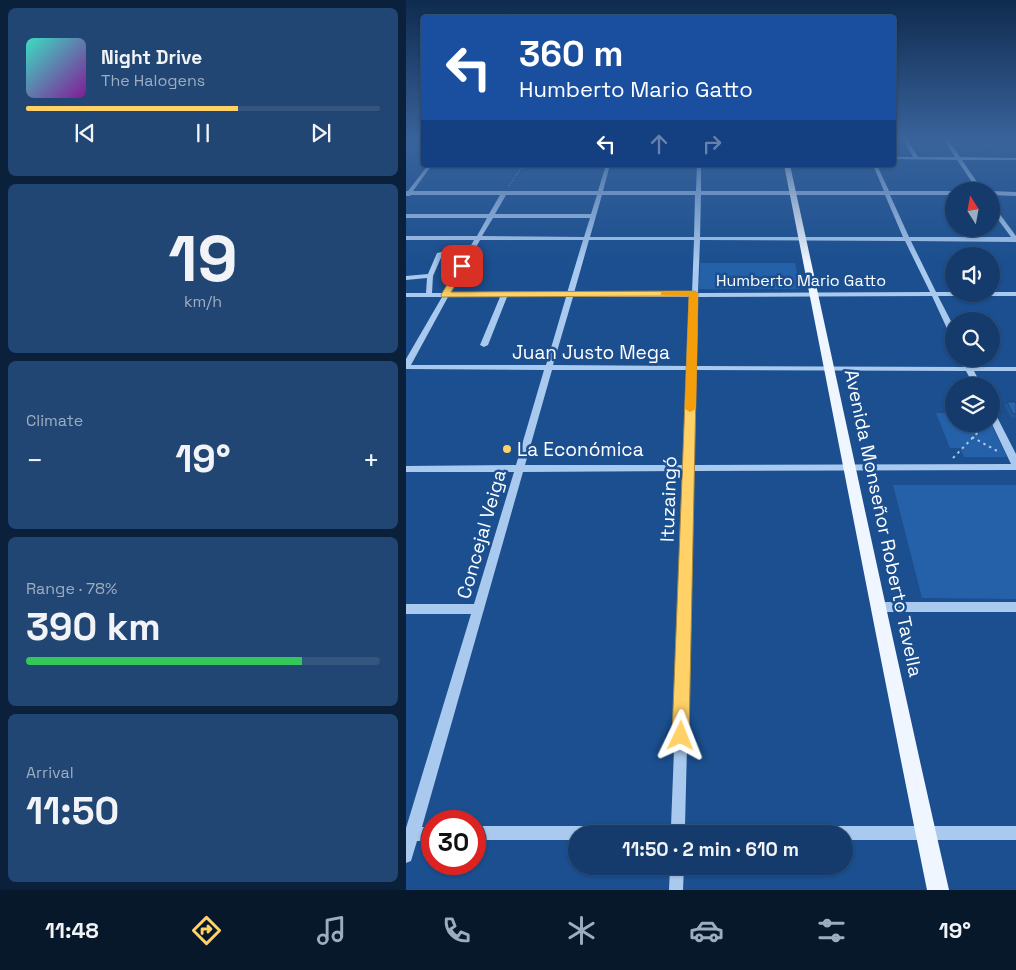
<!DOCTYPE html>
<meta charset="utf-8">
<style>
:root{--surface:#143b6b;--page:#214673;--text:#f1f3f6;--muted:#9dadc1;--line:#33557e;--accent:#ffd166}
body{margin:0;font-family:"Space Grotesk",sans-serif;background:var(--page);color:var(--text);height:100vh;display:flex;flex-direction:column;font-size:19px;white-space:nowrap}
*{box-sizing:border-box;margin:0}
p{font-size:16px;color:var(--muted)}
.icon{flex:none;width:28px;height:28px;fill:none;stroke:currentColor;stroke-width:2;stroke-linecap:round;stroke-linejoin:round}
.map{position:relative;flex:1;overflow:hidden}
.details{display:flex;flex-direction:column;gap:8px;padding:8px;background:#0b203b;width:406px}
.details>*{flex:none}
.hud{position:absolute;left:15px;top:15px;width:475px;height:152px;border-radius:5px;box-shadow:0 1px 4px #0004,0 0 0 1px var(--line);background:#1a4fa0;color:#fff;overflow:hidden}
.needle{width:32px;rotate:349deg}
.controls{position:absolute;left:539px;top:182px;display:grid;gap:10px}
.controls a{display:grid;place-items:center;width:55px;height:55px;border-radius:50%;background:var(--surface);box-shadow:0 1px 4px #0004,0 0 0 1px var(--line);font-size:25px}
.speed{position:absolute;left:15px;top:810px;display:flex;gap:10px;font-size:25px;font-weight:700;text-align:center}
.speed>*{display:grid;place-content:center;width:65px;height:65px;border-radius:50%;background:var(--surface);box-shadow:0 1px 4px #0004,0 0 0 1px var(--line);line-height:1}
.speed .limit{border:8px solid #d22;background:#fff;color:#111}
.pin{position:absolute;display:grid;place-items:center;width:42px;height:42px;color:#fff;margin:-21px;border-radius:10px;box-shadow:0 2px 8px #0006}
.me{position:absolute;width:55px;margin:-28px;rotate:2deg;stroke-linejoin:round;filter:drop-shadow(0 0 4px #0008)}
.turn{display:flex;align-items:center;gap:18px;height:105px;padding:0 15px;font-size:22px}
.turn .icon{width:65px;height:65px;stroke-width:2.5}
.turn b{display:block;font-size:35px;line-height:42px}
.lanes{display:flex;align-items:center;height:48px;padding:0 15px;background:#0003;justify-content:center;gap:25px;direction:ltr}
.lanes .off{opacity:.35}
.big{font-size:38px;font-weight:800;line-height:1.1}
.details .card{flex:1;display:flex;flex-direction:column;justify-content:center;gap:8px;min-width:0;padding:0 18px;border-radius:8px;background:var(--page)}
.details .dial{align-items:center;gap:0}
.dial b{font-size:65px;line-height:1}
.song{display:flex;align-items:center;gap:15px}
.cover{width:60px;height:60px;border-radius:8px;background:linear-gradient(135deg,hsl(170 70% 55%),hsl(290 70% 35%))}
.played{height:5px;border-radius:2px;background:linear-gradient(90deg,var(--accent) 60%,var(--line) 60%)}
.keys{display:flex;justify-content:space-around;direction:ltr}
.heat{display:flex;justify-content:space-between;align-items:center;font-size:28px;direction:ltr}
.charge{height:8px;border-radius:4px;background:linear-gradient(90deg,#34c759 78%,var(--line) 0)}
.trip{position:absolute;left:162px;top:825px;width:285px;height:50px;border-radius:25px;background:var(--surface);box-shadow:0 1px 4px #0004,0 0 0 1px var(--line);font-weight:800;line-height:50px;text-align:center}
.tab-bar{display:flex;height:80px;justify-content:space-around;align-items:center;background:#08182b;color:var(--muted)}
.tab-bar .icon{width:35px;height:35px}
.tab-bar .current{color:var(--accent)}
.tab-bar b{font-size:22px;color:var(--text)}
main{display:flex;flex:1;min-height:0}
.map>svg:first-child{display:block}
.green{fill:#2461a8}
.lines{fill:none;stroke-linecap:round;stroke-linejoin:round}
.path-far1{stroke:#a9c9ee;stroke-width:1;stroke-dasharray:1 2;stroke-linecap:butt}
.path{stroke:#a9c9ee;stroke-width:2;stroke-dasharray:2.5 4;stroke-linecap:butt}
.minor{fill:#a9c9ee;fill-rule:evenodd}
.major{fill:#f0f6ff;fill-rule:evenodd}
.wall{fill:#245895}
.building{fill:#2a66ad;stroke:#1d4779}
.route{fill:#ffd166;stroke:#a68842}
.slow{fill:#f59e0b}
.poi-dot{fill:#ffd166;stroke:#1b4f8f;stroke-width:2}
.labels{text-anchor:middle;stroke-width:5;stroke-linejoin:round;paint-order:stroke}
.far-street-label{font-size:16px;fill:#fff;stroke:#1b4f8f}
.street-label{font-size:19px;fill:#fff;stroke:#1b4f8f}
.poi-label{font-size:19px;fill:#fff;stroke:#1b4f8f;text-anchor:start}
</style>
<main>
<section class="details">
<div class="card">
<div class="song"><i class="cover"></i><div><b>Night Drive</b><p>The Halogens</p></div></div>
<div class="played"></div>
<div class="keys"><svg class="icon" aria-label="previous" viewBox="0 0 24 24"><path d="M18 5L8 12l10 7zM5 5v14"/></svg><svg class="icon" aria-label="pause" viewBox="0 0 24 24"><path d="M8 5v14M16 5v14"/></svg><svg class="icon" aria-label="next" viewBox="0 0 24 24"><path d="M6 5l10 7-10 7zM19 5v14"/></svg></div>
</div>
<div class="card dial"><b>19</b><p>km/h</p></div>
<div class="card"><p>Climate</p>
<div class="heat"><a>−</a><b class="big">19°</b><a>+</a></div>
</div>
<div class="card"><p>Range · 78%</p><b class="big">390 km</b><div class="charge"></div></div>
<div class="card"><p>Arrival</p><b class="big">11:50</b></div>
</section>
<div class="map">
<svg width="610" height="890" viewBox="0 0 610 890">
<rect width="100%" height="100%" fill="#1b4f8f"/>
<g class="green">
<polygon points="294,263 389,263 394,289 293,289"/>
<polygon points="530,413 547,413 548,424 585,424 601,457 558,457 554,448 544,448"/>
<polygon points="487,485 610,485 610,599 516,598"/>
</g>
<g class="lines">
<g class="path-far1">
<polyline points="581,139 593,153"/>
<polyline points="103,186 117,165"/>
</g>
<g class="path">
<polyline points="566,437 593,452"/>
<polyline points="547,458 580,424"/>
</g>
<g class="minor">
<polygon points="497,139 501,139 512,157 549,157 537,139 541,139 554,157 610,158 610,160 556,160 577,191 572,191 551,160 488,159 488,157 507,157"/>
<path d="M22 165H26L7 191H192L200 165H204L197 191H290L291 165H295V191H478L467 165H471L483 191H548V195H484L503 237H605L585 210V204L587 205 610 236V242L505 241 530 292H548V294H585V292H610V296H532L548 327V337L544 335 526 296 292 297 291 366 558 367 554 359H562L566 367H610V371H568L576 386H568L560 371 290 370 288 465 605 464 585 422V410L589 413 610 454V470L288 471 279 826H610V840H439V834H171V840H69V826H265L279 471 117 472 16 827H26V841H11L5 861 0 863V828L65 614H0V604H68L108 472H0V466L110 465 138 370 0 369V359L36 297H0V293H20L21 278 0 280V276L22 274 31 253 36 252 37 253 27 276 26 293H38L68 240H0V236H71L81 218H0V214H83L94 195H5L4 196H0V191H2ZM100 195H191L185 214H89ZM196 195H289L288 237H184ZM295 195H479L497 237H294ZM87 218H184L178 237 76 236ZM74 240H177L161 293H45ZM183 240H288L286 293H168ZM294 240 499 241 524 292 292 293ZM42 297H94L74 345 78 347 82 345 101 297H160L140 365H5ZM167 297H286L283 366 147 365ZM146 370H283L279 465H119Z"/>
<polygon points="585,191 610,192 610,196 585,195"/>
<polygon points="471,602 610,602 610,612 471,612 467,610 466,607 467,604"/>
<polygon points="264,866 278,866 277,890 263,890"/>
</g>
<path class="major" d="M378 165H384C437 407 488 649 543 890H521C472 649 426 407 378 165Z"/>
</g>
<polygon class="wall" points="601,402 610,402 610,418 605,418 599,406"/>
<polygon class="building" points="601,402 610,402 610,414 607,414"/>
<linearGradient id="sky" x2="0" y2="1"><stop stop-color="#0f2b4f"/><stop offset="0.53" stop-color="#39639b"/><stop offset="1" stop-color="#39639b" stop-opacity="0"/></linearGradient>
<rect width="610" height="263" fill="url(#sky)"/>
<polygon class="route" points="53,265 60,266 45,292 288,291 292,293 283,736 280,742 275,745 269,742 266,736 283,296 36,297 35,295"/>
<polygon class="slow" points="258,291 288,291 292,293 290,409 284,412 279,409 283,296 255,295 255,292"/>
<circle class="poi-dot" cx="101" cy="449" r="5"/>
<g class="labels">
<g class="far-street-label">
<text x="395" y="286">Humberto Mario Gatto</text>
</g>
<g class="street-label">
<text x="185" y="359">Juan Justo Mega</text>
<text transform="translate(262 499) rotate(-88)" y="7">Ituzaingó</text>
<text transform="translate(478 523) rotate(78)" y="7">Avenida Monseñor Roberto Tavella</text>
<text transform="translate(75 534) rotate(-74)" y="7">Concejal Veiga</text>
</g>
<g class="poi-label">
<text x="111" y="456">La Económica</text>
</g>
</g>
</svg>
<div class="controls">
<a><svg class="needle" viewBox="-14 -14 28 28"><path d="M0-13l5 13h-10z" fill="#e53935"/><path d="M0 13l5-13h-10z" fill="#9dadc1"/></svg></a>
<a><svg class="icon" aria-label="sound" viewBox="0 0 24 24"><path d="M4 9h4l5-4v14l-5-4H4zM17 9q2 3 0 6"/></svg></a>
<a><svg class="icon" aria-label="search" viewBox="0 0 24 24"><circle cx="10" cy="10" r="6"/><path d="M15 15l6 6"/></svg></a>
<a><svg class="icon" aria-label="layers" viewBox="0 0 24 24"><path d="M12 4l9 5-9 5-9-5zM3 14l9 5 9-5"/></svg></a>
</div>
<div class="speed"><div class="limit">30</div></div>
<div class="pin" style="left:56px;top:266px;background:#d93025"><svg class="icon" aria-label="arrive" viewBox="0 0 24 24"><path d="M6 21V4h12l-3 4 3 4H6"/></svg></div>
<svg class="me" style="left:275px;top:736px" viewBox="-20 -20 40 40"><path d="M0-17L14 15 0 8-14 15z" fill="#ffd166" stroke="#fff" stroke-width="4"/></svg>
<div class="trip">11:50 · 2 min · 610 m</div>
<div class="hud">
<div class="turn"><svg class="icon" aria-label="left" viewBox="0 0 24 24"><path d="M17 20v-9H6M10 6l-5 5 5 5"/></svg><div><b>360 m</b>Humberto Mario Gatto</div></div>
<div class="lanes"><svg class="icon" aria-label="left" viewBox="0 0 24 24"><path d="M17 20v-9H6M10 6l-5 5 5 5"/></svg><svg class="icon off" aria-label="ahead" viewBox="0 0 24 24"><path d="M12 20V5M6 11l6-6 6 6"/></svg><svg class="icon off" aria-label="right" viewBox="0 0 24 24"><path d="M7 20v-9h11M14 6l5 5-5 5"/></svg></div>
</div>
</div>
</main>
<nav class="tab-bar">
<b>11:48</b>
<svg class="icon current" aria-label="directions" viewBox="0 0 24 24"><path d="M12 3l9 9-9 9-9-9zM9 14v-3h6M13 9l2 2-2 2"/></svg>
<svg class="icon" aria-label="music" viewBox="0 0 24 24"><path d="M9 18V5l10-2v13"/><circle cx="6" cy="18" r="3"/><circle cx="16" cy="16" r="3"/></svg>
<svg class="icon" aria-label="phone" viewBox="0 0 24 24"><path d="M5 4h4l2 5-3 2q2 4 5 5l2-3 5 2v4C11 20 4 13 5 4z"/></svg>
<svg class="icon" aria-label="climate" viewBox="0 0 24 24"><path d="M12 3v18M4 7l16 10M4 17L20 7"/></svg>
<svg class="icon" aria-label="car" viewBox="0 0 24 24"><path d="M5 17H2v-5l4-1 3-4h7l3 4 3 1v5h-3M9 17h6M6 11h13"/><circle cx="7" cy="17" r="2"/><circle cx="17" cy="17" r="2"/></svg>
<svg class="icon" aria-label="filters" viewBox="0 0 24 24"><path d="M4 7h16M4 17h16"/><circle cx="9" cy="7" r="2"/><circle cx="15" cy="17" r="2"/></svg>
<b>19°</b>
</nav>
